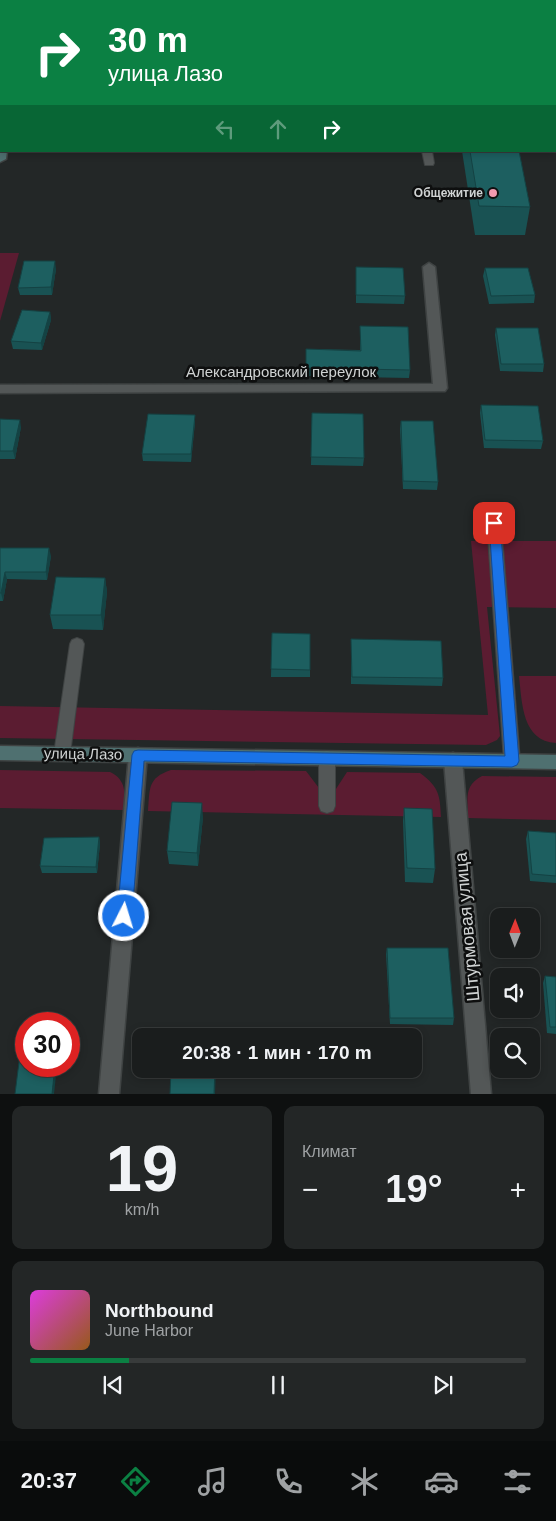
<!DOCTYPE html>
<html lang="ru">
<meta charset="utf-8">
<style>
:root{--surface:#1a1d1d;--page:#232626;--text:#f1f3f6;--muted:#9fa2a4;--line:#383b3b;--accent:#0b8043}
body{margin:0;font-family:Helvetica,sans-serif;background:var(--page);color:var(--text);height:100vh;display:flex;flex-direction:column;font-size:19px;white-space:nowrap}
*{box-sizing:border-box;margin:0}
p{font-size:16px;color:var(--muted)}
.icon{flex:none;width:28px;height:28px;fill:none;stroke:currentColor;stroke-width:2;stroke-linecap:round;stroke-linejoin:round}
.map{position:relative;height:1094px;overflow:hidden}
.side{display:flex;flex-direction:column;gap:12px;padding:12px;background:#0e1010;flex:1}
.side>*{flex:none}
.banner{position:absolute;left:0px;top:0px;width:556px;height:152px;box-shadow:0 2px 8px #0003,0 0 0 1px var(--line);background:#0b8043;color:#fff;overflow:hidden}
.needle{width:32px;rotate:1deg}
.controls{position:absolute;left:490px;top:908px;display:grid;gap:10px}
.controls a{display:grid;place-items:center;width:50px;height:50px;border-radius:10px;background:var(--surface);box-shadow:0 2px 8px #0003,0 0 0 1px var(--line);font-size:25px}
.speed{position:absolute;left:15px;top:1012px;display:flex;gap:10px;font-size:25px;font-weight:700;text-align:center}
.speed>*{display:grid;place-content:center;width:65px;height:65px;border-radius:50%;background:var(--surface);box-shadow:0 2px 8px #0003,0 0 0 1px var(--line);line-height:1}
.speed .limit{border:8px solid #d22;background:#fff;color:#111}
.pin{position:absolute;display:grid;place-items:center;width:42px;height:42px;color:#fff;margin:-21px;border-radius:10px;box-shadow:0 2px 8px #0006}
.me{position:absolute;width:55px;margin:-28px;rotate:5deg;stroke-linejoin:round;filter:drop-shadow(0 0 4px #0008)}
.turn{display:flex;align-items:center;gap:18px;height:105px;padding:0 25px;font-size:22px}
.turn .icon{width:65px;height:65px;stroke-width:2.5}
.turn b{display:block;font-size:35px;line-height:42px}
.lanes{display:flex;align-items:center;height:48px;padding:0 25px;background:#0003;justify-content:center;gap:25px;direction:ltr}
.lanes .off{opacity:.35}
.big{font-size:38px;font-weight:800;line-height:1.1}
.side .card{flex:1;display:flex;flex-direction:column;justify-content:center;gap:8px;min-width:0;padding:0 18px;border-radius:10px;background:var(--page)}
.side .dial{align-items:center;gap:0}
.dial b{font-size:65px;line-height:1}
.song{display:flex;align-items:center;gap:15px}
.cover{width:60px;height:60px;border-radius:8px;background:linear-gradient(135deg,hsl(300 70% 55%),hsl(30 70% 35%))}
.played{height:5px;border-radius:2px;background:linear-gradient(90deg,var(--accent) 20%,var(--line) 20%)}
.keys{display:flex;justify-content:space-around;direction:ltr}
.heat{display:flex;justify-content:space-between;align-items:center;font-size:28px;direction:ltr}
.side .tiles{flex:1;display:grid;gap:12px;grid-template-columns:1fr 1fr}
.card:last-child{grid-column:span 2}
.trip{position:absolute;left:132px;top:1028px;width:290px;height:50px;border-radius:10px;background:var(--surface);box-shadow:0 2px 8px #0003,0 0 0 1px var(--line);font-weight:800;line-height:50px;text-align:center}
.menu{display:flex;height:80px;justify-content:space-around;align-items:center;background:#0a0c0c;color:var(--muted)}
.menu .icon{width:35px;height:35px}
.menu .selected{color:var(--accent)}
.menu b{font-size:22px;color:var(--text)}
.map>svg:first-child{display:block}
.green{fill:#5b1c31}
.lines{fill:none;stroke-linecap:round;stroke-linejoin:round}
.lane-casing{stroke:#3f4343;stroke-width:2}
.street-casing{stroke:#3f4343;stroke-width:3}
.secondary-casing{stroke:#3f4343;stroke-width:3}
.lane{fill:#535757;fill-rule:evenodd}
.street{fill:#535757;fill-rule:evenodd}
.secondary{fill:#4f7070;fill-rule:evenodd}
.wall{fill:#195253}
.shaded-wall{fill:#144243}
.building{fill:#1d5f60;stroke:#144243}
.route{fill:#1a73e8;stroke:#114b97}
.poi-dot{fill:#f29ab0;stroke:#0e0f0f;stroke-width:2}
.labels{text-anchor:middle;stroke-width:5;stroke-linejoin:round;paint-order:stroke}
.far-poi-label{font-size:12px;font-weight:bold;fill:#d0d3d3;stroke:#0e0f0f;text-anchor:end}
.street-label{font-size:15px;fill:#d0d3d3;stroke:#0e0f0f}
.near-street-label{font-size:18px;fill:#d0d3d3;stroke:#0e0f0f}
</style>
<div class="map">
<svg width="556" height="1094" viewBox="0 0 556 1094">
<rect width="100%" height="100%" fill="#232727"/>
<g class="green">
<polygon points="0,253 19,253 0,321"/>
<polygon points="471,541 556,541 556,608 487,607 500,736 497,740 486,745 0,738 0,706 488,715"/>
<path d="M519 676H556V743C522 741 522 703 519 676Z"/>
<path d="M0 770 110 772C127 780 125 794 124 810L0 808Z"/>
<path d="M171 770 306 771 322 792H334L347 772 420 773C439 787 440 795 441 817L148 811C150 789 147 778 171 770Z"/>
<path d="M482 776 556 777V820L468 818C468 799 463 786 482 776Z"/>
</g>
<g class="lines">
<g class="lane-casing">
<g id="lane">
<rect x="406" y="0" width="8" height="1"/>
<polygon points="422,151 432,151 434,163 433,165 425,165"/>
<polygon points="494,518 499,520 501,523 520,761 518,766 512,768 506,766 504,761 487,523 489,520"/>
<polygon points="77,638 82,640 84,644 70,754 68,759 62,761 56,759 54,754 70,644 72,640"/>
<polygon points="327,751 333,753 335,758 335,806 333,811 327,813 321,811 319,806 319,758 321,753"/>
</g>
</g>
<g class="street-casing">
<g id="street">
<polygon points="429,263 435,267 447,388 445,391 0,393 0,385 433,384 423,267"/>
<polygon points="138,748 144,750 147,755 119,1094 99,1094 129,755 132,750"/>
<polygon points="453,753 459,755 462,760 491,1094 471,1094 444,760 447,755"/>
</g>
</g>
<g class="secondary-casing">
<g id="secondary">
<rect x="40" y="0" width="10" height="1"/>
<polygon points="0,148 1,151 7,151 6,159 0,162"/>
<polygon points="0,746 556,755 556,769 0,760"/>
</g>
</g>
<use href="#lane" class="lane"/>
<use href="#street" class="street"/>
<use href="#secondary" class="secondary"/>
</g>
<g class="wall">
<rect x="555" y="65" width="1" height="54"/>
<polygon points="462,151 519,151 530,207 525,235 475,235"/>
<polygon points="356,267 405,296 404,304 356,303"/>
<polygon points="485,268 535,295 534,303 489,304 483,276"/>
<polygon points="56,269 52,295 20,295 18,288"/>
<polygon points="50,312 51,320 42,350 13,349 11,341"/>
<polygon points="360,326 410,370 409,378 306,376 306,349 360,350"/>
<polygon points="496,328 544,364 543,372 500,371 495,335"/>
<polygon points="481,405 543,441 541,449 484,448 480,413"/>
<polygon points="312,413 364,458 363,466 311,465"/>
<polygon points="195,415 195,422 191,462 143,461 142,454"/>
<polygon points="0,419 21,427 15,459 0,459"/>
<polygon points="401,421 438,482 437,490 403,489 400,429"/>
<polygon points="0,548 51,556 47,580 7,579 3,601 0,601"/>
<polygon points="105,578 107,592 103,630 53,629 50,615"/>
<polygon points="272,633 310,634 310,677 271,677"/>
<polygon points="351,639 443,678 442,686 351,684"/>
<polygon points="404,808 435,869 433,883 405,882 403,821"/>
<polygon points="203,817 198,866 169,864 167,851"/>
<polygon points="528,831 556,833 556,883 530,881 526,839"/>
<polygon points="99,837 100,844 97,873 42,873 40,866"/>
<polygon points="387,948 454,1018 453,1025 390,1024 386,954"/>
<polygon points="545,976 556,977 556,1034 547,1033 543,983"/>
</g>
<g class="shaded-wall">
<polygon points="55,261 56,269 52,295 51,287"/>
<polygon points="50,312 51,320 42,350 41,343"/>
<polygon points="195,415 195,422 191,462 191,454"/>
<polygon points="20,420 21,427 15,459 13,451"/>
<polygon points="49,548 51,556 47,580 46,572"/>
<polygon points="5,572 7,579 3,601 1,593"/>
<polygon points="105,578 107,592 103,630 101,615"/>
<polygon points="202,803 203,817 198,866 197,853"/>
<polygon points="99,837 100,844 97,873 96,867"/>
<polygon points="55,1066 57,1066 54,1094 52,1094"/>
<polygon points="215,1069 216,1069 215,1094 214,1094"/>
</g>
<g class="building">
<rect x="146" y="0" width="53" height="1"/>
<rect x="233" y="0" width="168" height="1"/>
<rect x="555" y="65" width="1" height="40"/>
<polygon points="470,151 519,151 530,207 479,206"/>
<polygon points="24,261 55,261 51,287 18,288"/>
<polygon points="356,267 403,268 405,296 356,295"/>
<polygon points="485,268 528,268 535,295 491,296"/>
<polygon points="22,310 50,312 41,343 11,341"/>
<polygon points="360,326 408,327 410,370 306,368 306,349 361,351"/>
<polygon points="496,328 538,328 544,364 501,364"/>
<polygon points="481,405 538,406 543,441 485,440"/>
<polygon points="312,413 363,414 364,458 311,457"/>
<polygon points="148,414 195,415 191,454 142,454"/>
<polygon points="0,419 20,420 13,451 0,451"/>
<polygon points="401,421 433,421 438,482 403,481"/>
<polygon points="0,548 49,548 46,572 5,572 1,593 0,593"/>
<polygon points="56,577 105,578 101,615 50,615"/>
<polygon points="272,633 310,634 310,670 271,669"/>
<polygon points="351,639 441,641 443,678 352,677"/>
<polygon points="172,802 202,803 197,853 167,851"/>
<polygon points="404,808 432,809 435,869 407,868"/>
<polygon points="528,831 556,833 556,876 532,874"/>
<polygon points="99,837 96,867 40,866 44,838"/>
<polygon points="387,948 448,948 454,1018 390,1018"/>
<polygon points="545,976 556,977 556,1027 550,1027"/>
<polygon points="21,1046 26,1046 26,1066 55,1066 52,1094 15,1094"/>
<polygon points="171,1069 215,1069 214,1094 170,1094"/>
</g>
<polygon class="route" points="494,519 500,523 519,761 517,765 512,767 144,761 132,916 130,920 124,922 119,920 117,916 132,755 134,751 138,750 505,756 489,523"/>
<circle class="poi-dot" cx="493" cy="193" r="5"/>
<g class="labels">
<g class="far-poi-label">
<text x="483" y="197">Общежитие</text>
</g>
<g class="street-label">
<text x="281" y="377">Александровский переулок</text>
<text transform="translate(83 754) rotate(1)" y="5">улица Лазо</text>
</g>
<g class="near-street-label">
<text transform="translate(467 927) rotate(-95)" y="6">Штурмовая улица</text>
</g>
</g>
</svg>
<div class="controls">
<a><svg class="needle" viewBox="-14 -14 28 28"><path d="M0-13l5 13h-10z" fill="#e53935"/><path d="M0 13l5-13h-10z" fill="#9fa2a4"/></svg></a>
<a><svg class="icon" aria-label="sound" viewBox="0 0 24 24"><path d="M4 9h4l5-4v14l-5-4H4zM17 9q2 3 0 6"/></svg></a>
<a><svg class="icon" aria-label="search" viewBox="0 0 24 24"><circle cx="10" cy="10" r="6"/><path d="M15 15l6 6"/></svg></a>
</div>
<div class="speed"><div class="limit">30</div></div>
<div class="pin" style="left:494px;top:523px;background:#d93025"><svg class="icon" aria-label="arrive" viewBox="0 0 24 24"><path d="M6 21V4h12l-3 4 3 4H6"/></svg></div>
<svg class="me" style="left:124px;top:916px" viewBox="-20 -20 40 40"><circle r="17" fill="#1a73e8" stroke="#fff" stroke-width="3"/><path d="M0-11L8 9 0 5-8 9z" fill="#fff"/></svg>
<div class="trip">20:38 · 1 мин · 170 m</div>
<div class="banner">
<div class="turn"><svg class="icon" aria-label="right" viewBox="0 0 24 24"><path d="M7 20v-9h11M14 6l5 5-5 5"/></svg><div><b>30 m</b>улица Лазо</div></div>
<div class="lanes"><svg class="icon off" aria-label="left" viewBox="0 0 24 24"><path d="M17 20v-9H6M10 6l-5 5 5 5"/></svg><svg class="icon off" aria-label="ahead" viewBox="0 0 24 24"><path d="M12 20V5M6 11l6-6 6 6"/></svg><svg class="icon" aria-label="right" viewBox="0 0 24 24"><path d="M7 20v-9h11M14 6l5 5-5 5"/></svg></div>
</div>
</div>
<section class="side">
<div class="tiles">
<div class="card dial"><b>19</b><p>km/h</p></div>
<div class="card"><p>Климат</p>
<div class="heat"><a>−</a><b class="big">19°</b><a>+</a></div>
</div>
<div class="card">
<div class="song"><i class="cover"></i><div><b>Northbound</b><p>June Harbor</p></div></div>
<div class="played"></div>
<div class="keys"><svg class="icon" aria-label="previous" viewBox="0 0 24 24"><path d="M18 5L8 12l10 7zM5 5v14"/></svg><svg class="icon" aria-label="pause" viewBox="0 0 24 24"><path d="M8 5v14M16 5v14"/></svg><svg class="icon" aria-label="next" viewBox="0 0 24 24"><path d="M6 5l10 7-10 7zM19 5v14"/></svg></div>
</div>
</div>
</section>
<nav class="menu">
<b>20:37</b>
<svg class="icon selected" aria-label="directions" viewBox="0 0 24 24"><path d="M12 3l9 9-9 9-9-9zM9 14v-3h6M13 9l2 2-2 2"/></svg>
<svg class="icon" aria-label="music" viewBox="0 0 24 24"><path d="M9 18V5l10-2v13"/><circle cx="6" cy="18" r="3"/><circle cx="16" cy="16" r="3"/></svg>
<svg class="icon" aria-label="phone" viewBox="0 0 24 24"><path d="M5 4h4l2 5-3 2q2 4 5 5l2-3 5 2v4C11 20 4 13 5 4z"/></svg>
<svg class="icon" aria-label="climate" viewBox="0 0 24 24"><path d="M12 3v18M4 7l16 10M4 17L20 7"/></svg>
<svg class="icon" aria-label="car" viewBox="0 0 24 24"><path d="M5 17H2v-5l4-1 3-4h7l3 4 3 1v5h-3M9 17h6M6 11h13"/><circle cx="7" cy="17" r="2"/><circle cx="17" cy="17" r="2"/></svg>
<svg class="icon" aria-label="filters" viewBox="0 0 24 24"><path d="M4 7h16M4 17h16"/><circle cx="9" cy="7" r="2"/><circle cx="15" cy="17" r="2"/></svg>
</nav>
